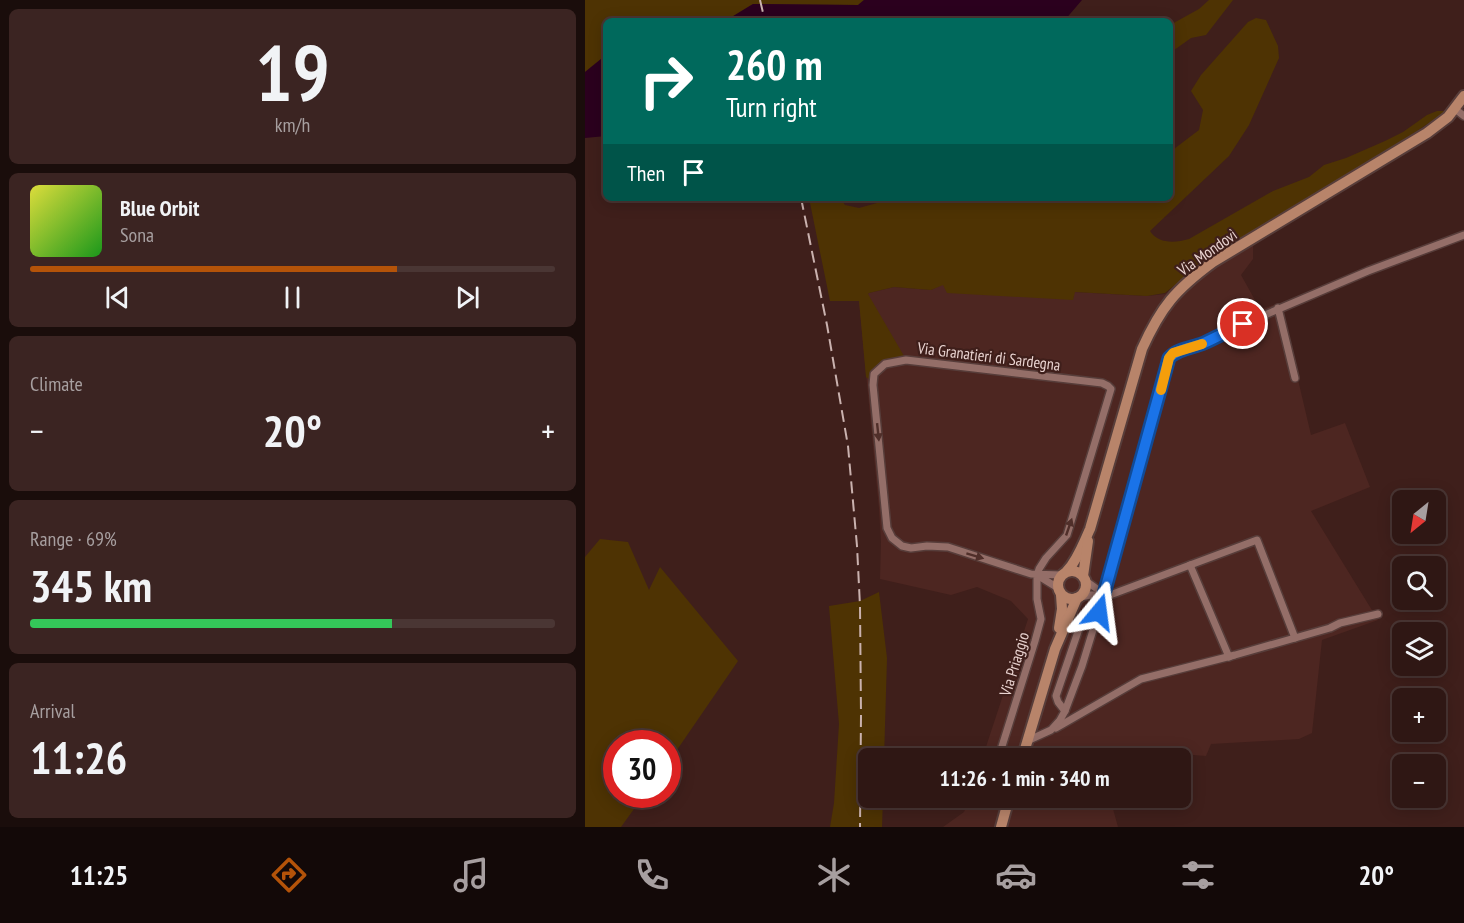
<!DOCTYPE html>
<meta charset="utf-8">
<style>
:root{--surface:#2f1714;--page:#3b2422;--text:#f1f3f6;--muted:#a79fa0;--line:#4a3634;--accent:#b45309}
body{margin:0;font-family:"PT Sans Narrow",sans-serif;background:var(--page);color:var(--text);height:100vh;display:flex;flex-direction:column;font-size:22px;white-space:nowrap}
*{box-sizing:border-box;margin:0}
p{font-size:20px;color:var(--muted)}
.icon{flex:none;width:33px;height:33px;fill:none;stroke:currentColor;stroke-width:2;stroke-linecap:round;stroke-linejoin:round}
.map{position:relative;flex:1;overflow:hidden}
.sheet{display:flex;flex-direction:column;gap:9px;padding:9px;background:#1a0d0b;width:585px}
.sheet>*{flex:none}
.guide{position:absolute;left:18px;top:18px;width:570px;height:183px;border-radius:9px;box-shadow:0 3px 15px #0003,0 0 0 2px var(--line);background:#00695c;color:#fff;overflow:hidden}
.needle{width:39px;rotate:210deg}
.fabs{position:absolute;left:807px;top:490px;display:grid;gap:12px}
.fabs a{display:grid;place-items:center;width:54px;height:54px;border-radius:9px;background:var(--surface);box-shadow:0 3px 15px #0003,0 0 0 2px var(--line);font-size:30px}
.speed{position:absolute;left:18px;top:730px;display:flex;gap:12px;font-size:30px;font-weight:700;text-align:center}
.speed>*{display:grid;place-content:center;width:78px;height:78px;border-radius:50%;background:var(--surface);box-shadow:0 3px 15px #0003,0 0 0 2px var(--line);line-height:1}
.speed .limit{border:9px solid #d22;background:#fff;color:#111}
.pin{position:absolute;display:grid;place-items:center;width:51px;height:51px;color:#fff;margin:-26px;border:3px solid #fff;border-radius:50%;box-shadow:0 2px 6px #0007}
.me{position:absolute;width:66px;margin:-33px;rotate:16deg;stroke-linejoin:round;filter:drop-shadow(0 0 4px #0008)}
.turn{display:flex;align-items:center;gap:21px;height:126px;padding:0 24px;font-size:27px}
.turn .icon{width:78px;height:78px;stroke-width:2.5}
.turn b{display:block;font-size:42px;line-height:51px}
.then{display:flex;align-items:center;height:57px;padding:0 24px;background:#0003;gap:12px;font-size:22px}
.big{font-size:45px;font-weight:700;line-height:1.1}
.sheet .widget{flex:1;display:flex;flex-direction:column;justify-content:center;gap:9px;min-width:0;padding:0 21px;border-radius:9px;background:var(--page)}
.sheet .dial{align-items:center;gap:0}
.dial b{font-size:78px;line-height:1}
.song{display:flex;align-items:center;gap:18px}
.cover{width:72px;height:72px;border-radius:9px;background:linear-gradient(135deg,hsl(60 70% 55%),hsl(120 70% 35%))}
.played{height:6px;border-radius:3px;background:linear-gradient(90deg,var(--accent) 70%,var(--line) 70%)}
.keys{display:flex;justify-content:space-around;direction:ltr}
.heat{display:flex;justify-content:space-between;align-items:center;font-size:33px;direction:ltr}
.charge{height:9px;border-radius:4px;background:linear-gradient(90deg,#34c759 69%,var(--line) 0)}
.trip{position:absolute;left:273px;top:748px;width:333px;height:60px;border-radius:9px;background:var(--surface);box-shadow:0 3px 15px #0003,0 0 0 2px var(--line);font-weight:700;line-height:60px;text-align:center}
.tabs{display:flex;height:96px;justify-content:space-around;align-items:center;background:#130908;color:var(--muted)}
.tabs .icon{width:42px;height:42px}
.tabs .current{color:var(--accent)}
.tabs b{font-size:27px;color:var(--text)}
main{display:flex;flex:1;min-height:0}
.map>svg:first-child{display:block}
.built{fill:#4d2621}
.green{fill:#4e3303}
.water{fill:#2b001e}
.lines{fill:none;stroke-linecap:round;stroke-linejoin:round}
.street-casing{stroke:#573d3a;stroke-width:10}
.primary-casing{stroke:#573d3a;stroke-width:14}
.street{stroke:#946e68;stroke-width:7}
.primary{stroke:#b8846a;stroke-width:10}
.rail{stroke:#cab2af;stroke-width:2;stroke-dasharray:12 6;stroke-linecap:butt}
.oneway{fill:#502f2a}
.route-casing{stroke:#114b97;stroke-width:15}
.route{stroke:#1a73e8;stroke-width:10}
.slow{stroke:#f59e0b;stroke-width:10}
.labels{text-anchor:middle;stroke-width:4.5;stroke-linejoin:round;paint-order:stroke}
.street-label{font-size:16px;fill:#e9d3d0;stroke:#3f1f1b}
</style>
<main>
<section class="sheet">
<div class="widget dial"><b>19</b><p>km/h</p></div>
<div class="widget">
<div class="song"><i class="cover"></i><div><b>Blue Orbit</b><p>Sona</p></div></div>
<div class="played"></div>
<div class="keys"><svg class="icon" aria-label="previous" viewBox="0 0 24 24"><path d="M18 5L8 12l10 7zM5 5v14"/></svg><svg class="icon" aria-label="pause" viewBox="0 0 24 24"><path d="M8 5v14M16 5v14"/></svg><svg class="icon" aria-label="next" viewBox="0 0 24 24"><path d="M6 5l10 7-10 7zM19 5v14"/></svg></div>
</div>
<div class="widget"><p>Climate</p>
<div class="heat"><a>−</a><b class="big">20°</b><a>+</a></div>
</div>
<div class="widget"><p>Range · 69%</p><b class="big">345 km</b><div class="charge"></div></div>
<div class="widget"><p>Arrival</p><b class="big">11:26</b></div>
</section>
<div class="map">
<svg width="879" height="827" viewBox="0 0 879 827">
<rect width="100%" height="100%" fill="#3f1f1b"/>
<g class="built">
<polygon points="664,236 668,245 668,259 656,275 675,309 695,303 726,435 760,423 785,487 726,511 793,620 737,640 727,733 714,739 626,744 621,756 559,751 558,759 397,759 443,619 426,601 392,587 366,595 295,579 296,541 294,509 274,300 284,293 309,287 346,290 358,284 488,299 489,292 562,296 580,294 606,272"/>
<polygon points="385,798 525,798 533,827 358,827 379,812"/>
</g>
<g class="green">
<polygon points="0,0 279,0 273,5 168,4 140,21 21,21 21,58 16,59 0,72"/>
<polygon points="624,0 648,0 621,35 606,38 585,53 585,25 614,9"/>
<path d="M671 18 681 20 693 46 694 58 664 125 644 156 565 231C573 244 590 243 604 239L688 191 724 177 739 165 761 158 800 141 818 132 842 115 852 111H861L832 131 606 272 580 293 562 296 490 292 488 300 362 293 358 285 346 290 309 287 284 293 283 294 319 356C297 359 297 362 285 380L281 377 274 301H245L224 198H255L260 205 274 208 310 198H503L509 201 521 198H585V152L614 130 618 110 606 91 616 75 663 22Z"/>
<polygon points="15,539 43,542 64,590 75,567 153,661 83,763 82,744 32,744 32,795 59,795 36,827 0,827 0,557"/>
<polygon points="294,592 302,658 299,759 284,759 284,798 298,798 297,827 245,827 249,803 254,724 244,606 275,601"/>
</g>
<g class="water">
<polygon points="279,0 497,0 479,21 140,21 168,4 273,5"/>
<polygon points="21,58 21,136 0,138 0,72 16,59"/>
</g>
<g class="lines">
<g class="street-casing">
<g id="street">
<polyline points="870,109 879,116"/>
<polyline points="693,308 710,378"/>
<polyline points="605,565 644,657"/>
<polyline points="452,575 473,588"/>
<polyline points="501,581 519,594"/>
<polyline points="495,597 506,595 525,595 672,540 710,638"/>
<polyline points="480,711 473,702 471,696 498,617"/>
<polyline points="471,728 556,679 650,655 745,628 755,623 793,614"/>
<polyline points="442,741 466,730 475,720 480,711 497,666 519,594 584,358 588,353 593,351 619,343 640,332 783,271 879,235"/>
<polyline points="413,759 450,641 456,619 452,599 452,575 454,569 461,558 482,535 526,389 523,386 517,383 321,360 300,364 289,374 288,385 302,528 307,538 317,546 326,548 342,546 363,547 446,574 476,575"/>
</g>
</g>
<g class="primary-casing">
<g id="primary">
<circle cx="487" cy="585" r="14"/>
<path d="M482 571C493 559 498 544 505 529L557 349C576 307 590 290 628 262L842 133 863 117 879 96"/>
<polyline points="498,576 503,541"/>
<polyline points="474,628 477,609 476,595"/>
<polyline points="437,759 470,649 492,598"/>
<polyline points="416,827 424,798"/>
</g>
</g>
<use href="#street" class="street"/>
<use href="#primary" class="primary"/>
<g class="rail">
<polyline points="175,0 180,21"/>
<polyline points="216,198 242,325 263,446 272,546 275,606 276,715 275,827"/>
</g>
</g>
<defs><path id="oneway-solid" d="M-6-.8H1V-3.2L6.5 0L1 3.2V.8H-6Z" transform="scale(1.5)"/></defs>
<g class="oneway">
<use href="#oneway-solid" transform="translate(293 432) rotate(84)"/>
<use href="#oneway-solid" transform="translate(484 527) rotate(-71)"/>
<use href="#oneway-solid" transform="translate(390 556) rotate(17)"/>
</g>
<g class="lines">
<g class="route-casing">
<path id="route" d="M514 612 584 358C593 348 608 348 619 343 632 337 645 330 658 324"/>
</g>
<use href="#route" class="route"/>
<polyline class="slow" points="576,390 584,358 588,353 617,344"/>
</g>
<g class="labels">
<g class="street-label">
<text transform="translate(622 252) rotate(-35)" y="6">Via Mondovì</text>
<text transform="translate(404 356) rotate(7)" y="6">Via Granatieri di Sardegna</text>
<text transform="translate(429 664) rotate(-73)" y="6">Via Priaggio</text>
</g>
</g>
</svg>
<div class="fabs">
<a><svg class="needle" viewBox="-14 -14 28 28"><path d="M0-13l5 13h-10z" fill="#e53935"/><path d="M0 13l5-13h-10z" fill="#a79fa0"/></svg></a>
<a><svg class="icon" aria-label="search" viewBox="0 0 24 24"><circle cx="10" cy="10" r="6"/><path d="M15 15l6 6"/></svg></a>
<a><svg class="icon" aria-label="layers" viewBox="0 0 24 24"><path d="M12 4l9 5-9 5-9-5zM3 14l9 5 9-5"/></svg></a>
<a>+</a>
<a>−</a>
</div>
<div class="speed"><div class="limit">30</div></div>
<div class="pin" style="left:658px;top:324px;background:#d93025"><svg class="icon" aria-label="arrive" viewBox="0 0 24 24"><path d="M6 21V4h12l-3 4 3 4H6"/></svg></div>
<svg class="me" style="left:514px;top:612px" viewBox="-20 -20 40 40"><path d="M0-17L14 15 0 8-14 15z" fill="#1a73e8" stroke="#fff" stroke-width="4"/></svg>
<div class="trip">11:26 · 1 min · 340 m</div>
<div class="guide">
<div class="turn"><svg class="icon" aria-label="right" viewBox="0 0 24 24"><path d="M7 20v-9h11M14 6l5 5-5 5"/></svg><div><b>260 m</b>Turn right</div></div>
<div class="then">Then<svg class="icon" aria-label="arrive" viewBox="0 0 24 24"><path d="M6 21V4h12l-3 4 3 4H6"/></svg></div>
</div>
</div>
</main>
<nav class="tabs">
<b>11:25</b>
<svg class="icon current" aria-label="directions" viewBox="0 0 24 24"><path d="M12 3l9 9-9 9-9-9zM9 14v-3h6M13 9l2 2-2 2"/></svg>
<svg class="icon" aria-label="music" viewBox="0 0 24 24"><path d="M9 18V5l10-2v13"/><circle cx="6" cy="18" r="3"/><circle cx="16" cy="16" r="3"/></svg>
<svg class="icon" aria-label="phone" viewBox="0 0 24 24"><path d="M5 4h4l2 5-3 2q2 4 5 5l2-3 5 2v4C11 20 4 13 5 4z"/></svg>
<svg class="icon" aria-label="climate" viewBox="0 0 24 24"><path d="M12 3v18M4 7l16 10M4 17L20 7"/></svg>
<svg class="icon" aria-label="car" viewBox="0 0 24 24"><path d="M5 17H2v-5l4-1 3-4h7l3 4 3 1v5h-3M9 17h6M6 11h13"/><circle cx="7" cy="17" r="2"/><circle cx="17" cy="17" r="2"/></svg>
<svg class="icon" aria-label="filters" viewBox="0 0 24 24"><path d="M4 7h16M4 17h16"/><circle cx="9" cy="7" r="2"/><circle cx="15" cy="17" r="2"/></svg>
<b>20°</b>
</nav>
